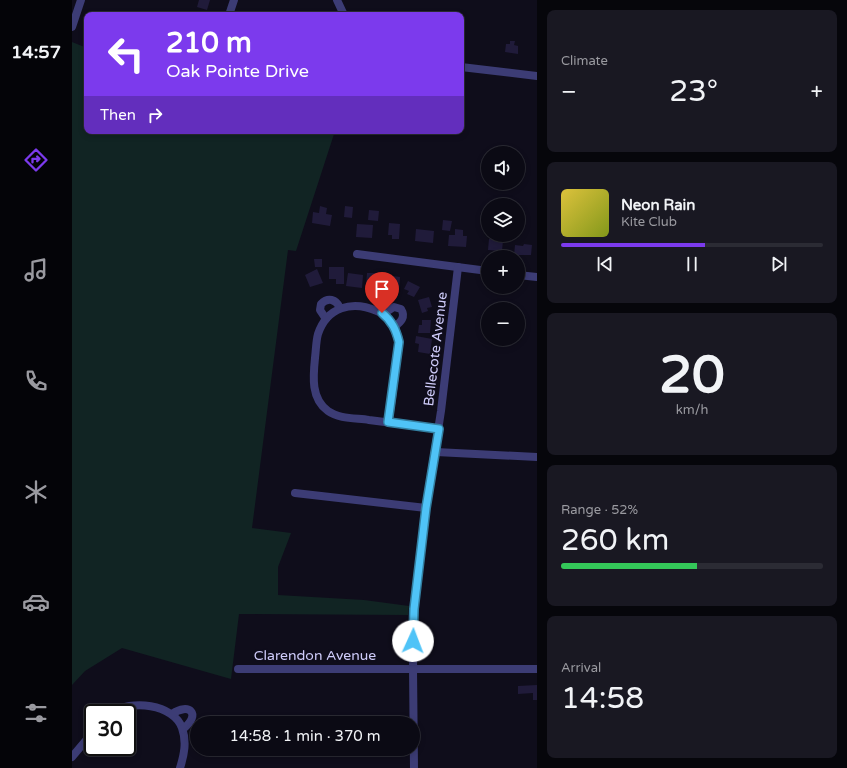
<!DOCTYPE html>
<meta charset="utf-8">
<style>
:root{--surface:#0b0a14;--page:#191822;--text:#f1f3f6;--muted:#9a9aa0;--line:#2b2b34;--accent:#7c3aed}
body{margin:0;font-family:"Varela Round",sans-serif;background:var(--page);color:var(--text);height:100vh;display:flex;flex-direction:column;font-size:15px;white-space:nowrap}
*{box-sizing:border-box;margin:0}
p{font-size:13px;color:var(--muted)}
.icon{flex:none;width:22px;height:22px;fill:none;stroke:currentColor;stroke-width:2;stroke-linecap:round;stroke-linejoin:round}
.map{position:relative;flex:1;overflow:hidden}
.panel{display:flex;flex-direction:column;gap:10px;padding:10px;background:#06060b;width:310px}
.panel>*{flex:none}
.hud{position:absolute;left:12px;top:12px;width:380px;height:122px;border-radius:8px;box-shadow:0 2px 6px #0003,0 0 0 1px var(--line);background:#7c3aed;color:#fff;overflow:hidden}
.fabs{position:absolute;left:409px;top:146px;display:grid;gap:8px}
.fabs a{display:grid;place-items:center;width:44px;height:44px;border-radius:50%;background:var(--surface);box-shadow:0 2px 6px #0003,0 0 0 1px var(--line);font-size:20px}
.speed{position:absolute;left:12px;top:704px;display:flex;gap:8px;font-size:20px;font-weight:700;text-align:center}
.speed>*{display:grid;place-content:center;width:52px;height:52px;border-radius:50%;background:var(--surface);box-shadow:0 2px 6px #0003,0 0 0 1px var(--line);line-height:1}
.speed .limit{border:2px solid #111;border-radius:6px;background:#fff;color:#111}
.pin{position:absolute;display:grid;place-items:center;width:34px;height:34px;color:#fff;margin:-41px -17px;border-radius:50% 50% 50% 0;rotate:-45deg;box-shadow:0 0 4px #0007}
.pin .icon{rotate:45deg}
.me{position:absolute;width:44px;margin:-22px;rotate:2deg;stroke-linejoin:round;filter:drop-shadow(0 0 3px #0008)}
.turn{display:flex;align-items:center;gap:14px;height:84px;padding:0 16px;font-size:18px}
.turn .icon{width:52px;height:52px;stroke-width:2.5}
.turn b{display:block;font-size:28px;line-height:34px}
.then{display:flex;align-items:center;height:38px;padding:0 16px;background:#0003;gap:8px;font-size:15px}
.big{font-size:30px;font-weight:600;line-height:1.1}
.panel .card{flex:1;display:flex;flex-direction:column;justify-content:center;gap:6px;min-width:0;padding:0 14px;border-radius:8px;background:var(--page)}
.panel .dial{align-items:center;gap:0}
.dial b{font-size:52px;line-height:1}
.song{display:flex;align-items:center;gap:12px}
.cover{width:48px;height:48px;border-radius:6px;background:linear-gradient(135deg,hsl(50 70% 55%),hsl(70 70% 35%))}
.played{height:4px;border-radius:2px;background:linear-gradient(90deg,var(--accent) 55%,var(--line) 55%)}
.keys{display:flex;justify-content:space-around;direction:ltr}
.heat{display:flex;justify-content:space-between;align-items:center;font-size:22px;direction:ltr}
.charge{height:6px;border-radius:3px;background:linear-gradient(90deg,#34c759 52%,var(--line) 0)}
.trip{position:absolute;left:118px;top:716px;width:230px;height:40px;border-radius:20px;background:var(--surface);box-shadow:0 2px 6px #0003,0 0 0 1px var(--line);font-weight:600;line-height:40px;text-align:center}
main{display:flex;flex:1;min-height:0}
.tab-bar{display:flex;flex-direction:column;width:72px;justify-content:space-around;align-items:center;background:#040408;color:var(--muted)}
.tab-bar .icon{width:28px;height:28px}
.tab-bar .active{color:var(--accent)}
.tab-bar b{font-size:18px;color:var(--text)}
.map>svg:first-child{display:block}
.green{fill:#112423}
.building{fill:#201b3a}
.lines{fill:none;stroke-linecap:round;stroke-linejoin:round}
.minor{stroke:#3c3c75;stroke-width:8}
.route-casing{stroke:#337fa1;stroke-width:10}
.route{stroke:#4fc3f7;stroke-width:7}
.labels{text-anchor:middle;stroke-width:4;stroke-linejoin:round;paint-order:stroke}
.street-label{font-size:14px;fill:#cfccfa;stroke:#0f0d1b}
</style>
<main>
<nav class="tab-bar">
<b>14:57</b>
<svg class="icon active" aria-label="directions" viewBox="0 0 24 24"><path d="M12 3l9 9-9 9-9-9zM9 14v-3h6M13 9l2 2-2 2"/></svg>
<svg class="icon" aria-label="music" viewBox="0 0 24 24"><path d="M9 18V5l10-2v13"/><circle cx="6" cy="18" r="3"/><circle cx="16" cy="16" r="3"/></svg>
<svg class="icon" aria-label="phone" viewBox="0 0 24 24"><path d="M5 4h4l2 5-3 2q2 4 5 5l2-3 5 2v4C11 20 4 13 5 4z"/></svg>
<svg class="icon" aria-label="climate" viewBox="0 0 24 24"><path d="M12 3v18M4 7l16 10M4 17L20 7"/></svg>
<svg class="icon" aria-label="car" viewBox="0 0 24 24"><path d="M5 17H2v-5l4-1 3-4h7l3 4 3 1v5h-3M9 17h6M6 11h13"/><circle cx="7" cy="17" r="2"/><circle cx="17" cy="17" r="2"/></svg>
<svg class="icon" aria-label="filters" viewBox="0 0 24 24"><path d="M4 7h16M4 17h16"/><circle cx="9" cy="7" r="2"/><circle cx="15" cy="17" r="2"/></svg>
</nav>
<div class="map">
<svg width="465" height="768" viewBox="0 0 465 768">
<rect width="100%" height="100%" fill="#0f0d1b"/>
<polygon class="green" points="0,42 15,48 15,131 263,131 224,251 216,250 180,528 219,533 206,567 206,595 292,600 337,606 336,615 167,614 159,679 50,648 13,671 0,685"/>
<g class="building">
<polygon points="127,0 138,0 135,10 125,7"/>
<polygon points="438,41 443,41 442,45 446,46 446,54 433,52 434,44 438,44"/>
<polygon points="248,206 255,208 254,214 260,215 258,226 240,223 241,212 247,213"/>
<polygon points="273,206 281,207 280,218 272,217"/>
<polygon points="297,210 307,211 306,221 296,220"/>
<polygon points="371,220 380,221 378,231 370,230"/>
<polygon points="317,223 328,224 327,239 320,239 320,235 316,235"/>
<polygon points="285,224 301,225 300,238 284,237"/>
<polygon points="344,229 362,231 361,243 343,241"/>
<polygon points="383,229 391,230 391,236 395,236 394,247 376,246 377,235 383,235"/>
<polygon points="417,239 431,240 430,251 416,250"/>
<polygon points="452,244 460,245 459,255 442,255 443,245 451,246"/>
<polygon points="242,259 250,259 250,267 243,267"/>
<polygon points="257,267 272,267 272,284 264,284 264,279 257,279"/>
<polygon points="245,269 251,283 238,287 233,275"/>
<polygon points="276,273 291,275 290,288 274,286"/>
<polygon points="295,273 310,273 309,290 301,290 301,285 294,285"/>
<polygon points="313,275 328,277 327,290 311,288"/>
<polygon points="336,281 348,287 342,297 335,294 337,291 332,289"/>
<polygon points="357,297 360,307 355,308 356,311 350,313 346,300"/>
<polygon points="350,320 359,320 358,333 346,333 347,325 350,325"/>
<polygon points="344,336 360,339 358,354 346,352 347,344 343,343"/>
<polygon points="465,685 465,700 461,700 461,693 446,694 446,686"/>
</g>
<g class="lines">
<g class="minor">
<polyline points="265,0 272,15"/>
<polyline points="157,15 162,0"/>
<polyline points="0,27 9,0"/>
<polyline points="389,67 465,76"/>
<polyline points="285,254 416,271"/>
<polyline points="446,275 465,277"/>
<path d="M311 314 322 307 329 309C334 317 329 322 322 327"/>
<path d="M254 319 248 310 249 304C256 297 264 299 268 308"/>
<path d="M316 422C320 403 322 384 324 365 325 358 327 349 327 341 325 328 317 316 305 311 280 300 255 307 246 334 244 341 244 350 243 358 241 377 239 399 256 411 267 419 284 418 297 420 320 423 344 426 367 429"/>
<polyline points="364,452 465,457"/>
<polyline points="223,493 354,508"/>
<polyline points="166,669 465,669"/>
<path d="M40 713C58 699 102 704 110 728 115 742 112 755 108 768"/>
<path d="M100 714C117 702 130 714 111 729"/>
<polyline points="0,757 21,732"/>
<polyline points="342,768 341,668 342,609 354,508 369,411 386,267"/>
</g>
</g>
<g class="lines">
<g class="route-casing">
<path id="route" d="M310 313C320 321 324 330 327 342L316 422 367 429 354 508 342 609 341 641"/>
</g>
<use href="#route" class="route"/>
</g>
<g class="labels">
<g class="street-label">
<text transform="translate(363 349) rotate(-83)" y="5">Bellecote Avenue</text>
<text x="243" y="660">Clarendon Avenue</text>
</g>
</g>
</svg>
<div class="fabs">
<a><svg class="icon" aria-label="sound" viewBox="0 0 24 24"><path d="M4 9h4l5-4v14l-5-4H4zM17 9q2 3 0 6"/></svg></a>
<a><svg class="icon" aria-label="layers" viewBox="0 0 24 24"><path d="M12 4l9 5-9 5-9-5zM3 14l9 5 9-5"/></svg></a>
<a>+</a>
<a>−</a>
</div>
<div class="speed"><div class="limit">30</div></div>
<div class="pin" style="left:310px;top:313px;background:#d93025"><svg class="icon" aria-label="arrive" viewBox="0 0 24 24"><path d="M6 21V4h12l-3 4 3 4H6"/></svg></div>
<svg class="me" style="left:341px;top:641px" viewBox="-20 -20 40 40"><circle r="19" fill="#fff"/><path d="M0-13L10 11 0 6-10 11z" fill="#4fc3f7"/></svg>
<div class="trip">14:58 · 1 min · 370 m</div>
<div class="hud">
<div class="turn"><svg class="icon" aria-label="left" viewBox="0 0 24 24"><path d="M17 20v-9H6M10 6l-5 5 5 5"/></svg><div><b>210 m</b>Oak Pointe Drive</div></div>
<div class="then">Then<svg class="icon" aria-label="right" viewBox="0 0 24 24"><path d="M7 20v-9h11M14 6l5 5-5 5"/></svg></div>
</div>
</div>
<section class="panel">
<div class="card"><p>Climate</p>
<div class="heat"><a>−</a><b class="big">23°</b><a>+</a></div>
</div>
<div class="card">
<div class="song"><i class="cover"></i><div><b>Neon Rain</b><p>Kite Club</p></div></div>
<div class="played"></div>
<div class="keys"><svg class="icon" aria-label="previous" viewBox="0 0 24 24"><path d="M18 5L8 12l10 7zM5 5v14"/></svg><svg class="icon" aria-label="pause" viewBox="0 0 24 24"><path d="M8 5v14M16 5v14"/></svg><svg class="icon" aria-label="next" viewBox="0 0 24 24"><path d="M6 5l10 7-10 7zM19 5v14"/></svg></div>
</div>
<div class="card dial"><b>20</b><p>km/h</p></div>
<div class="card"><p>Range · 52%</p><b class="big">260 km</b><div class="charge"></div></div>
<div class="card"><p>Arrival</p><b class="big">14:58</b></div>
</section>
</main>
